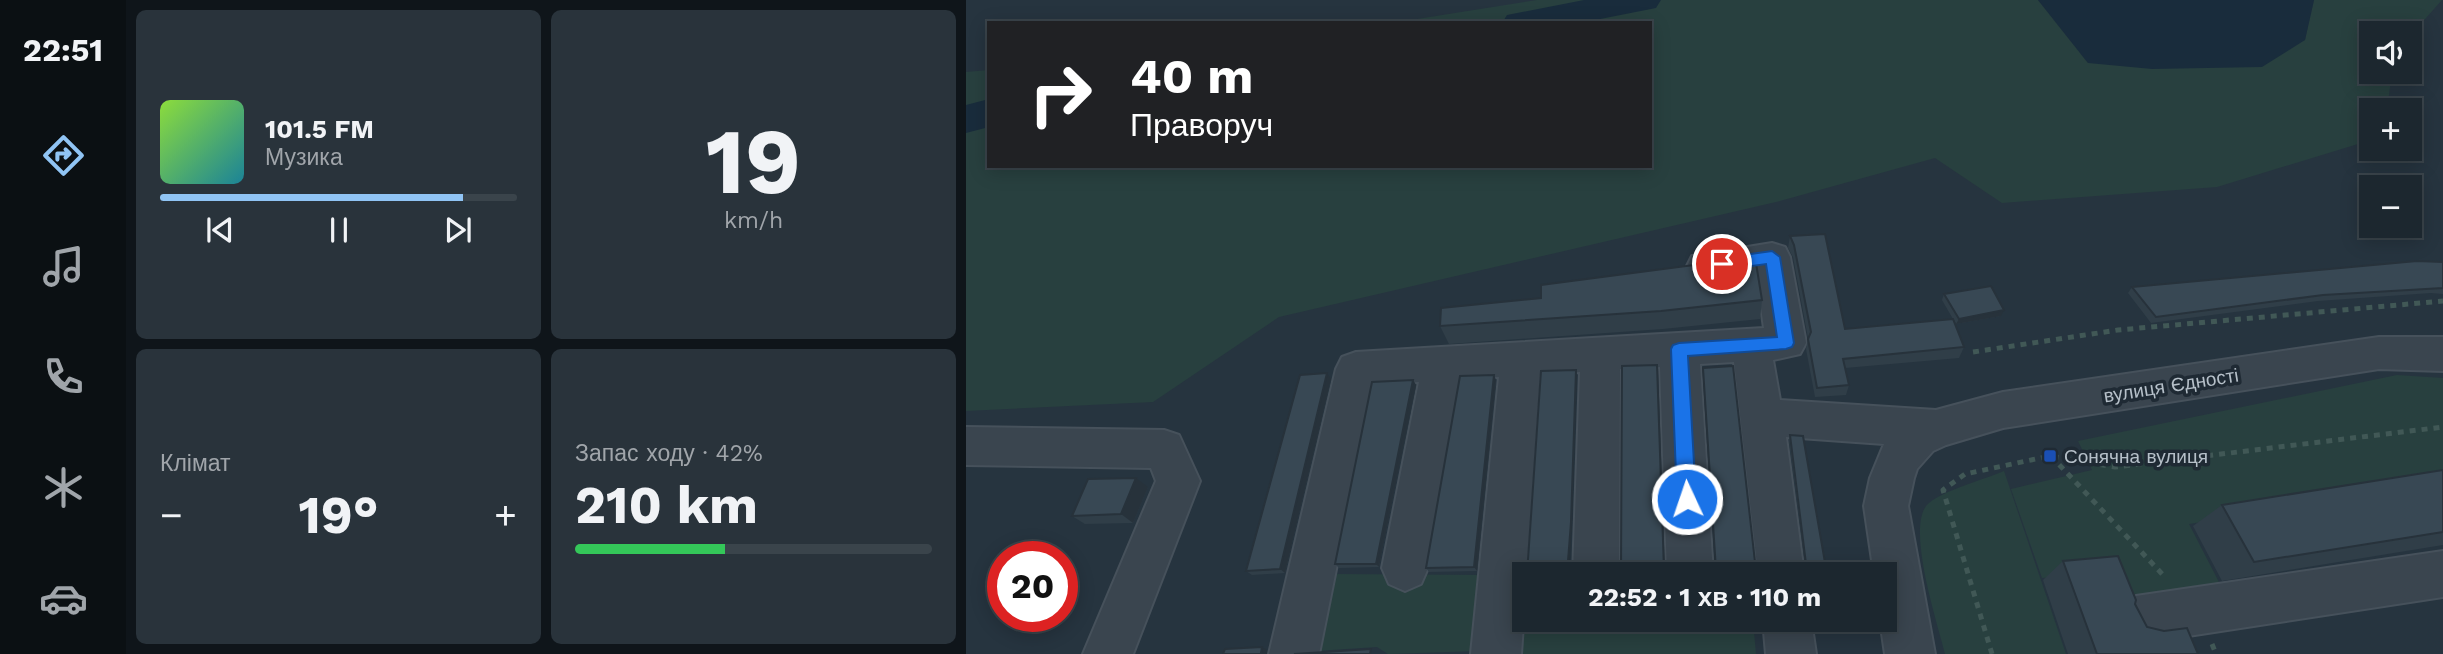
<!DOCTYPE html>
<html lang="uk">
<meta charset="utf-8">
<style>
:root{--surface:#1c272f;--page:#29333b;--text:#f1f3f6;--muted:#a0a5aa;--line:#3a444b;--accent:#90c4f4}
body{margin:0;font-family:"Work Sans",sans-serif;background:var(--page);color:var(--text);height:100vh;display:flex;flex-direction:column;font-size:26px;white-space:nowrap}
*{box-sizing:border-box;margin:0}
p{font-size:23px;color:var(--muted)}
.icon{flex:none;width:38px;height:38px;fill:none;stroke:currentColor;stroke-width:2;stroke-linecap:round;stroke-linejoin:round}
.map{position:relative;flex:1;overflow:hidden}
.side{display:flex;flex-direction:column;gap:10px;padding:10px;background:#0f151a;width:840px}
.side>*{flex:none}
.banner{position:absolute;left:21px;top:21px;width:665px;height:147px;border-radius:0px;box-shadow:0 4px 18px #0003,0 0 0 2px var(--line);background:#202124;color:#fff;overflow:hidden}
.controls{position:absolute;left:1393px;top:21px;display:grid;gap:14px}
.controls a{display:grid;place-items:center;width:63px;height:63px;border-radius:0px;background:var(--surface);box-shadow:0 4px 18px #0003,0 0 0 2px var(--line);font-size:35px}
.speed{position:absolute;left:21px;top:541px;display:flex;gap:14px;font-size:35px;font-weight:700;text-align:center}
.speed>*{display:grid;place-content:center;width:91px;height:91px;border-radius:50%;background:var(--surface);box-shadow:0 4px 18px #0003,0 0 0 2px var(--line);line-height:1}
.speed .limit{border:10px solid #d22;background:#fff;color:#111}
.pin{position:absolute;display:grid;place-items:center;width:60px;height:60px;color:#fff;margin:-30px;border:4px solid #fff;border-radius:50%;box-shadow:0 2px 7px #0007}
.me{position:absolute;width:77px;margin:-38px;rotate:357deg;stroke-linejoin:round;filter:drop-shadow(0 0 5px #0008)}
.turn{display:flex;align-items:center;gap:24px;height:147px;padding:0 28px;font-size:32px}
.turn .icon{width:91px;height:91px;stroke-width:2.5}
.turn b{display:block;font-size:49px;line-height:60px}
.big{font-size:52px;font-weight:700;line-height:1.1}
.side .tile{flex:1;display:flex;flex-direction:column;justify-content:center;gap:10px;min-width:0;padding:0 24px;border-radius:10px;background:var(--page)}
.side .dial{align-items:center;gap:0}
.dial b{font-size:91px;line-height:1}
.song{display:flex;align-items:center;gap:21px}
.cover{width:84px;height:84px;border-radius:10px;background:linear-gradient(135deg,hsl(90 70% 55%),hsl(190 70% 35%))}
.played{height:7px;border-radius:4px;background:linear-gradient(90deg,var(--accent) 85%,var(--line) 85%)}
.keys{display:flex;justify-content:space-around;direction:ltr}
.heat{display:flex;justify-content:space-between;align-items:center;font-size:38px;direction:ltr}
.charge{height:10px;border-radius:5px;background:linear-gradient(90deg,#34c759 42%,var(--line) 0)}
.side .tiles{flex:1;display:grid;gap:10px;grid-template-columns:repeat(2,1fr)}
.trip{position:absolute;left:546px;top:562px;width:385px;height:70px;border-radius:0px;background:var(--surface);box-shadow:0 4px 18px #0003,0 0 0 2px var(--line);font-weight:700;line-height:70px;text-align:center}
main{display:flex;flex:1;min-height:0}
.tabs{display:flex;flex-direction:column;width:126px;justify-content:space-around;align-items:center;background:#0b1013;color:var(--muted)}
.tabs .icon{width:49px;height:49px}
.tabs .on{color:var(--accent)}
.tabs b{font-size:32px;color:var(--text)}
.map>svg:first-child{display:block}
.green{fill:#28403f}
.water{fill:#192c3c}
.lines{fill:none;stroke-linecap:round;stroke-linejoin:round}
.river{fill:#192c3c;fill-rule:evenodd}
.minor-casing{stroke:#46515b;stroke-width:4}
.path{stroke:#415856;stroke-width:5;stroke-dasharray:6 6;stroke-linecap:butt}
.minor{fill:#3a454f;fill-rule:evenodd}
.wall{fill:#303e48}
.shaded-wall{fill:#27323b}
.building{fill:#384854;stroke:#27323b;stroke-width:2}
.route{fill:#1a73e8;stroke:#114b97;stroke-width:2}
.transit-dot{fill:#1a4fb4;stroke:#1f2a34;stroke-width:2.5}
.labels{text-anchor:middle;stroke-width:7;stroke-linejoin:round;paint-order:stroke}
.street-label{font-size:19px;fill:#b6c0c9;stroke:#1f2a34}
.poi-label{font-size:19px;fill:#b6c0c9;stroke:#1f2a34;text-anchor:start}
</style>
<main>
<nav class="tabs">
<b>22:51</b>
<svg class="icon on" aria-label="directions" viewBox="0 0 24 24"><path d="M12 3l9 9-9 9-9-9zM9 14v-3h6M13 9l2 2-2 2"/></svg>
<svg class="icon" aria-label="music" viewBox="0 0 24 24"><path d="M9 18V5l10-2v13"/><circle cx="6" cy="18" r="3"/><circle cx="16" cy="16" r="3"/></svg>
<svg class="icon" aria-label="phone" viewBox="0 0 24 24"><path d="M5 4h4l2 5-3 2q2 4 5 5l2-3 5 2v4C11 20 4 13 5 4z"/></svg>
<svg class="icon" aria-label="climate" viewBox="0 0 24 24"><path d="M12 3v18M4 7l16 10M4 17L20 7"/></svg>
<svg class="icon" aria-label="car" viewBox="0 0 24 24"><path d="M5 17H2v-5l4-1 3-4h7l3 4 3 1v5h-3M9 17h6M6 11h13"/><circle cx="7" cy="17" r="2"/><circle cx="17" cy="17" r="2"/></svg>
</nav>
<section class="side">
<div class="tiles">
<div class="tile">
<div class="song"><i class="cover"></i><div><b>101.5 FM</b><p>Музика</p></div></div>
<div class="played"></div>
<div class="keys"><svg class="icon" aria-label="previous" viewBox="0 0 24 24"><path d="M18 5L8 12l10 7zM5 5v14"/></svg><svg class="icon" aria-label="pause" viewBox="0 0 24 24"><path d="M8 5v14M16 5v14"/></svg><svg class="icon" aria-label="next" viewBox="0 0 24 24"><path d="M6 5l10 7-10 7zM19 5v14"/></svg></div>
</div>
<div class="tile dial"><b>19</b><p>km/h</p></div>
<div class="tile"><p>Клімат</p>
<div class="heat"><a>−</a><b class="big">19°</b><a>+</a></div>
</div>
<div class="tile"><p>Запас ходу · 42%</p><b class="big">210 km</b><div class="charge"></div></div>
</div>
</section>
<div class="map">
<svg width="1477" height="654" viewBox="0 0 1477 654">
<rect width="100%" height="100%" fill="#26343f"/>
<g class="green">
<polygon points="571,0 1072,0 1122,63 1339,40 1348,0 1476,0 1444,36 1444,33 1405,33 1405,72 1426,72 1421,110 1405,110 1405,140 1251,187 1036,203 969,158 810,202 313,317 187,402 0,411 0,72 23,70 23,166 684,166 684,23 426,23"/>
<polygon points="1431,375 1477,378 1477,483 1223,524 1255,586 1141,602 1130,573 1076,578 1045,489 1126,470 1112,441"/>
<path d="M1038 471 1100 654H979C972 624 938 523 963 503 977 491 1019 479 1038 471Z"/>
<polygon points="365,574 519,575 513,651 422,654 411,647 350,651"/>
<polygon points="558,598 558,620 787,620 790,654 549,654"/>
</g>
<polygon class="water" points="1072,0 1348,0 1339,40 1296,67 1186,69 1122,63"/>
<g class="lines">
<g class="river">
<polygon points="618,0 695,0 690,8 614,23 536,23 541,15"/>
<polygon points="23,99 23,127 0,133 0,105"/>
</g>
<g class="minor-casing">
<g id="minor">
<polygon points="806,243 819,247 824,257 840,343 834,354 807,360 814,400 970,410 1037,392 1413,337 1477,337 1477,371 1413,369 1037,428 980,445 967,451 951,469 948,478 942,506 969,654 919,654 914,620 919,620 919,574 908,574 898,506 904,478 918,444 820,437 838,574 792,574 768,362 734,364 747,574 701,574 694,367 654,369 653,574 607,574 614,372 574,374 555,654 505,654 533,377 494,379 462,568 455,584 439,591 423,584 416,568 453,382 407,385 353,654 303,654 370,369 376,357 390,352 798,328 790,273 739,280 726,276 721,266 726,256"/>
<polygon points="0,427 198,430 213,435 234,481 167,654 117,654 190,481 185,468 0,465"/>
<polygon points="1477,551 1477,597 1170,644 1153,637 1146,620 1153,603 1170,596"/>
<polygon points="797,620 845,620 850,654 800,654"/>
</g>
</g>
<g class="path">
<polyline points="1007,352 1152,330 1477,301"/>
<polyline points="1085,456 1199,577"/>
<polyline points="1246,644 1250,654"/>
<polyline points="1026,654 977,490 999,474 1084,456 1149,467 1477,427"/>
</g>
<use href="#minor" class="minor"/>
</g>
<g class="wall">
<polygon points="824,236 879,329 987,319 976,300 978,294 1035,316 990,324 988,320 998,347 993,358 879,368 883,385 880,395 849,397 840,349 842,338 827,257 822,248"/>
<polygon points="1477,262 1477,294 1465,293 1352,301 1185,323 1162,293 1166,287"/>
<polygon points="796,300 794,319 697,329 483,344 474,326"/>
<polygon points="365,379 319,573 286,575 280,571"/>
<polygon points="447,380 450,385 413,567 373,568 369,564"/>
<polygon points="530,380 511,571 463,572 460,568"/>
<polygon points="824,435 861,574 640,574 747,573 790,571 793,573 840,572 823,440"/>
<polygon points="1477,470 1477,545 1256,581 1227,526 1256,505"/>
<polygon points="182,487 167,523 119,524 106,516"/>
<polygon points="1097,561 1169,604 1181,627 1232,654 1102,654 1077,580"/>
</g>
<g class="shaded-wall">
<polygon points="1038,310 1035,316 990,324 993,319"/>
<polygon points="610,370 611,375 606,526 603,574 601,574"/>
<polygon points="361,373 365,379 319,573 314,569"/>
<polygon points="528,375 530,380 511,571 508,567"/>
<polygon points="447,380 450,385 413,567 410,564"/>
<polygon points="170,478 182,487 167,523 155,514"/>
<polygon points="296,647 301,650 301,654 295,653"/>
</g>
<g class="building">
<polygon points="859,234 879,329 987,319 998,347 877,359 883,385 851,388 842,339 845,332 828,245 824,236"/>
<polygon points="789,257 796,300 695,311 474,326 475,308 575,298 575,285"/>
<polygon points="1451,261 1477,262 1477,288 1357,295 1190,317 1166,287"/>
<polygon points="1025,286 1038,310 993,319 978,294"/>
<polygon points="691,365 698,570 701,573 747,573 750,570 737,368 767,366 790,571 793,573 841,572 824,435 837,436 861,574 640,574 640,573 652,573 655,570 656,366"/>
<polygon points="610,370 605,522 601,574 561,574 575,371"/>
<polygon points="361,373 314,569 280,571 334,375"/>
<polygon points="528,375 508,567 460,568 494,376"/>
<polygon points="447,380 410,564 369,564 406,382"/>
<polygon points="1477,470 1477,532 1288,562 1256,505"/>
<polygon points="170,478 155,514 106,516 122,479"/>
<polygon points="1152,556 1170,600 1169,604 1181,627 1198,631 1221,628 1232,654 1131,654 1097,561"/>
<polygon points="296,647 295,653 300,654 257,654 259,649"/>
<polygon points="405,649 404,654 328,654"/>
</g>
<polygon class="route" points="806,251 814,257 828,343 826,347 820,349 722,356 730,499 727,505 721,508 714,505 711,499 705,349 707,345 713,343 811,337 800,264 756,270 749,264 756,258"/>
<rect class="transit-dot" x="1077" y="449" width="14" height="14" rx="3.5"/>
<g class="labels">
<g class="street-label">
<text transform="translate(1205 385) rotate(-9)" y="7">вулиця Єдності</text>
</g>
<g class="poi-label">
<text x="1098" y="463">Сонячна вулиця</text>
</g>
</g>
</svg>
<div class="controls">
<a><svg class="icon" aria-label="sound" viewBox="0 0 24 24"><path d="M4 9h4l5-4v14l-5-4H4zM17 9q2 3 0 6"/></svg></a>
<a>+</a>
<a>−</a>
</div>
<div class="speed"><div class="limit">20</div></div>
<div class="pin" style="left:756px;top:264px;background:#d93025"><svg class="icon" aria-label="arrive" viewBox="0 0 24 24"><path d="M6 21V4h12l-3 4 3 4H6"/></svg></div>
<svg class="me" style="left:721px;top:499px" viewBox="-20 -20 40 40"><circle r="17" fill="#1a73e8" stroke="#fff" stroke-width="3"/><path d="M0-11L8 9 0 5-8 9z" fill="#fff"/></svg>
<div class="trip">22:52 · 1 хв · 110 m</div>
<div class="banner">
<div class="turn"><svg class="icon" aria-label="right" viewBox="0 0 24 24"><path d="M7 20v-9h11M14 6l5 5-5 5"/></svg><div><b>40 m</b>Праворуч</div></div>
</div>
</div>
</main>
